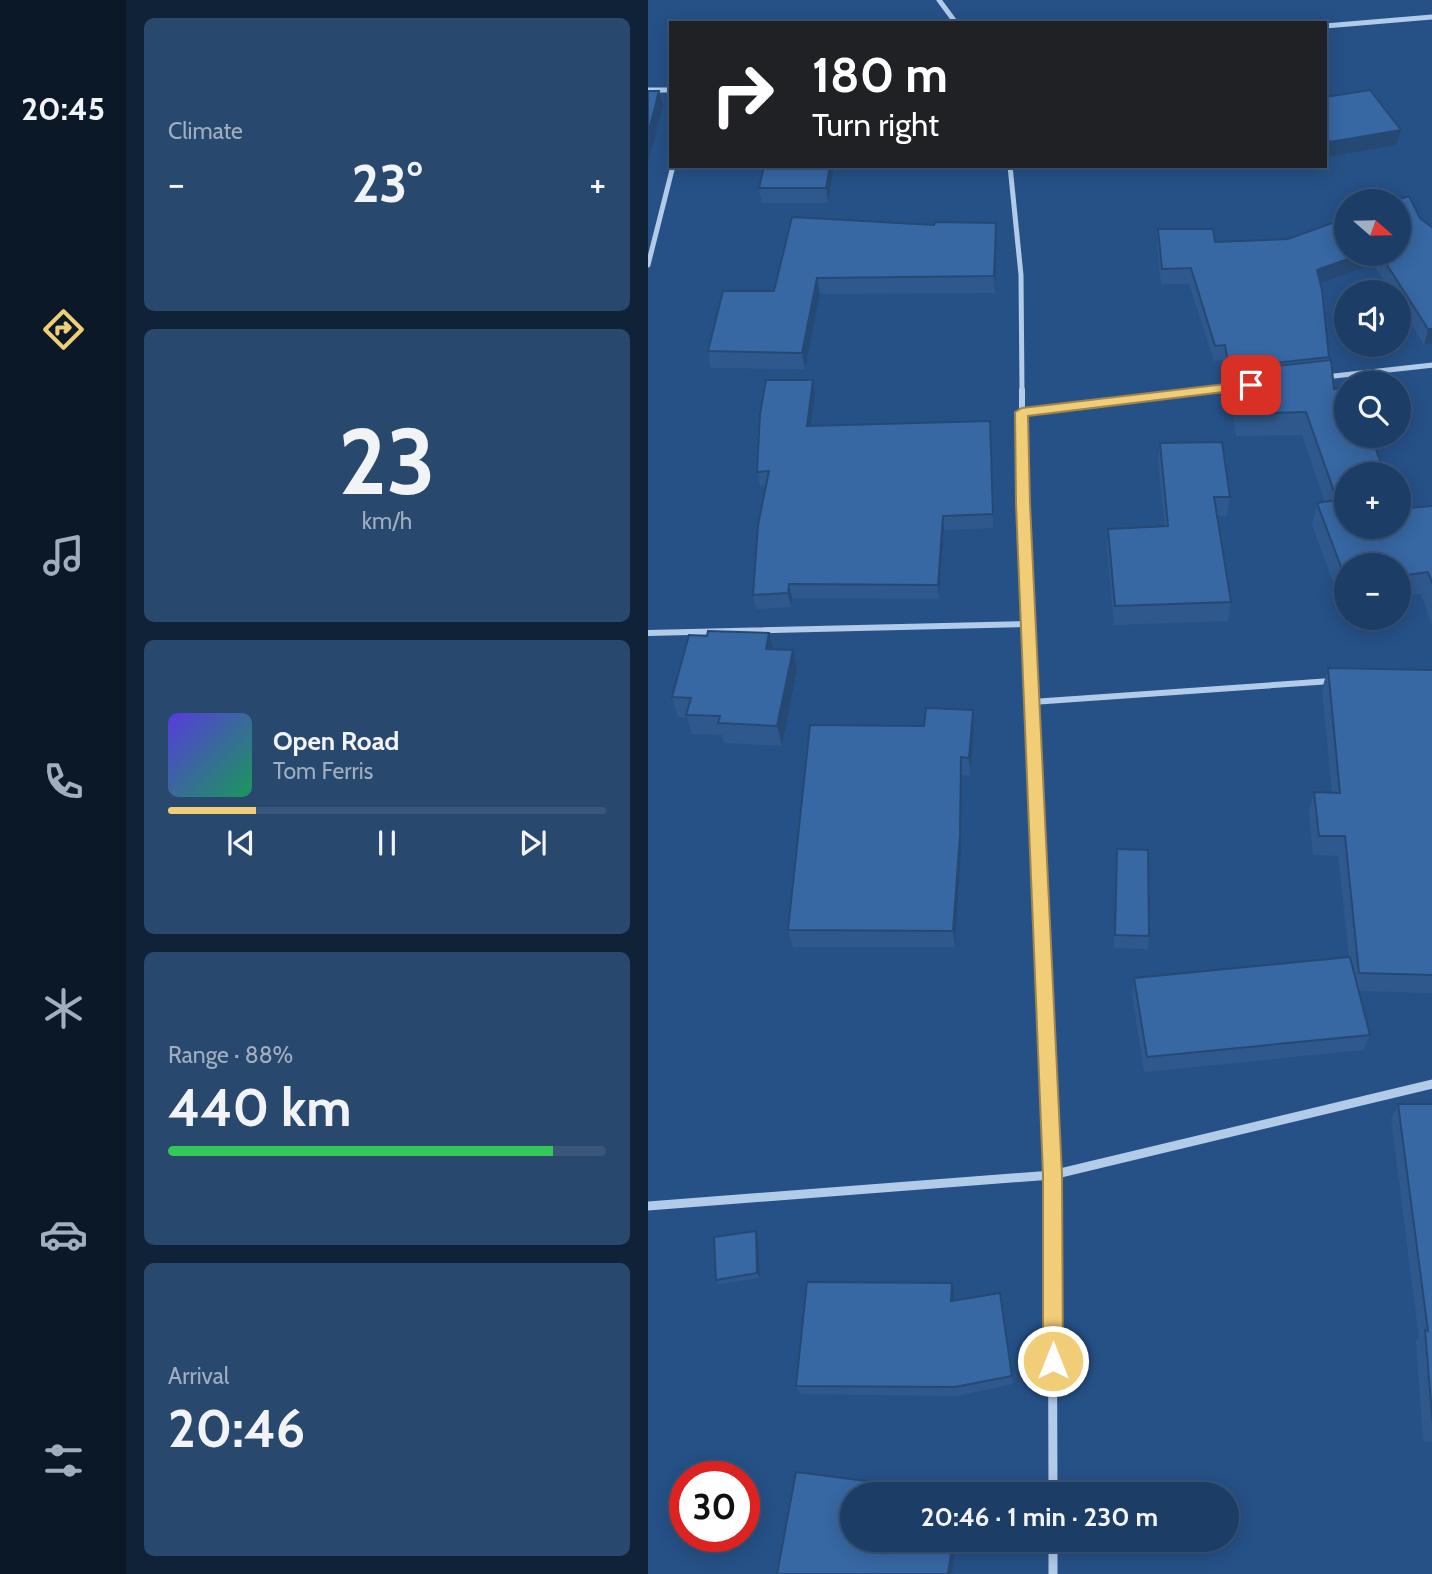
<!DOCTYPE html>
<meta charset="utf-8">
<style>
:root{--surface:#1c3d65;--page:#29486e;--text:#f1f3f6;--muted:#a0aebf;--line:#3a5679;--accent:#f2cd77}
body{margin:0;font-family:Cabin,sans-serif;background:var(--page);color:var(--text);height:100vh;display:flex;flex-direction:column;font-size:26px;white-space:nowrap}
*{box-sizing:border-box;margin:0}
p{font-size:23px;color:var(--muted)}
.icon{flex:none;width:38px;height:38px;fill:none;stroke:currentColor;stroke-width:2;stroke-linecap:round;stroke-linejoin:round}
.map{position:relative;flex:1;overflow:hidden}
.details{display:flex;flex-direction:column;gap:18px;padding:18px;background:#0f2238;width:522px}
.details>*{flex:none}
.hud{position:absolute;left:21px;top:21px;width:658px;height:147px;border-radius:0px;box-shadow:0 4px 18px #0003,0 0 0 2px var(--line);background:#202124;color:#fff;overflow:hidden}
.needle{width:46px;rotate:110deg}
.buttons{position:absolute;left:686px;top:189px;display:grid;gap:14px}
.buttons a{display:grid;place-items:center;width:77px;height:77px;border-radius:50%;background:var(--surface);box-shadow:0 4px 18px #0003,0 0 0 2px var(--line);font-size:35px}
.speed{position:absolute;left:21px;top:1461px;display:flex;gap:14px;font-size:35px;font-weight:700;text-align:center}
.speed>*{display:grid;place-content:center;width:91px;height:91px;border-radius:50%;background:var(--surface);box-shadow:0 4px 18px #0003,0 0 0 2px var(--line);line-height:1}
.speed .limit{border:10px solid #d22;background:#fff;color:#111}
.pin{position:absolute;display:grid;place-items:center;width:60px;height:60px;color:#fff;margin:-30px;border-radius:14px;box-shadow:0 4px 10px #0006}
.me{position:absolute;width:77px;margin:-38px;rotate:0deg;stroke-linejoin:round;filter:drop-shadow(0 0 5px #0008)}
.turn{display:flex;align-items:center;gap:24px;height:147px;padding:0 28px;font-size:32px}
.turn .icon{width:91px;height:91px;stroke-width:2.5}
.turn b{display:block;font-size:49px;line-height:60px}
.big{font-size:52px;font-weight:800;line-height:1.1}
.details .widget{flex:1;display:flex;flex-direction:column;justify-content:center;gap:10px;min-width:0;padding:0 24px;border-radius:10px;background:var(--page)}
.details .dial{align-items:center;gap:0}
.dial b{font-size:91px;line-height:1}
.song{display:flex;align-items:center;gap:21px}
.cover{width:84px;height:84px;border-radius:10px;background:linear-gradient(135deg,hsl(250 70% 55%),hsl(150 70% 35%))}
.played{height:7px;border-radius:4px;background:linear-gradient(90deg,var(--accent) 20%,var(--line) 20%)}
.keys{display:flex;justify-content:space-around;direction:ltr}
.heat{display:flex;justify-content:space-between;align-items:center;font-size:38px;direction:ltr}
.charge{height:10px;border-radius:5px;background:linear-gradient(90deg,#34c759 88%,var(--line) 0)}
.trip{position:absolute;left:192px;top:1482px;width:399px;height:70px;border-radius:35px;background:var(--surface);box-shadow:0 4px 18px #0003,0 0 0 2px var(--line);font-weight:800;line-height:70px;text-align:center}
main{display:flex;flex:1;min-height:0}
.dock{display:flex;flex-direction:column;width:126px;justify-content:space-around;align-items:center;background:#0b1828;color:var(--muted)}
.dock .icon{width:49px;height:49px}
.dock .active{color:var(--accent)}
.dock b{font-size:32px;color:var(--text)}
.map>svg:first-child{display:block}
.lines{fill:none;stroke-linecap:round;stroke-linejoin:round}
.street-far2{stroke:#b2cbe9;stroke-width:5}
.street-far1{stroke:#b2cbe9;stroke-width:6}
.street{stroke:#b2cbe9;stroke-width:9}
.wall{fill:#2f598d}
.shaded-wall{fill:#264973}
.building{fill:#3768a4;stroke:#264973;stroke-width:2}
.route{fill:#f2cd77;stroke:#9d854d;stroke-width:2}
</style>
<main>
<nav class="dock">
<b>20:45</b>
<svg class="icon active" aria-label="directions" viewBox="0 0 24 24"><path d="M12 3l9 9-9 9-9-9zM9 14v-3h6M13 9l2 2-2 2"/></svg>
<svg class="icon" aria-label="music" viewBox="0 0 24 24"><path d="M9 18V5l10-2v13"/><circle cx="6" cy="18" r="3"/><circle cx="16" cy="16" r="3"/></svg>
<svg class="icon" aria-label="phone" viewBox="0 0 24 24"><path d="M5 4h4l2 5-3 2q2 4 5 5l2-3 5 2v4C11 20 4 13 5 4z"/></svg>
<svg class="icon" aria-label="climate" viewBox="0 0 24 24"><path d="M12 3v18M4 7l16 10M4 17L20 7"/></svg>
<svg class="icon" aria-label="car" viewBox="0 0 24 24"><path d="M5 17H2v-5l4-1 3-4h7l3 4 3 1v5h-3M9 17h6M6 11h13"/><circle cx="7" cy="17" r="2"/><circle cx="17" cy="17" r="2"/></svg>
<svg class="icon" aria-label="filters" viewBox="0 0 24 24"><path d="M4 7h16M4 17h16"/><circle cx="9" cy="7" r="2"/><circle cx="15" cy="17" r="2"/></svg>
</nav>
<section class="details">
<div class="widget"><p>Climate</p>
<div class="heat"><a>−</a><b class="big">23°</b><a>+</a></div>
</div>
<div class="widget dial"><b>23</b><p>km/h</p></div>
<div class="widget">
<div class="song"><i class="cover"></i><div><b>Open Road</b><p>Tom Ferris</p></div></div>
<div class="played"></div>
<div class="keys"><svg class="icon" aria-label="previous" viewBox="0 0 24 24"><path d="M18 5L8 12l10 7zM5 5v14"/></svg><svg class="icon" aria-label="pause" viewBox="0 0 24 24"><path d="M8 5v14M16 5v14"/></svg><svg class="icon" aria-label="next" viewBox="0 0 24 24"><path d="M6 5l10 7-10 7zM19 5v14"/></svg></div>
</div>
<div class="widget"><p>Range · 88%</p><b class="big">440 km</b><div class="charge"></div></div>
<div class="widget"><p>Arrival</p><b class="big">20:46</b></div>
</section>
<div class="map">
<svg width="785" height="1574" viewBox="0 0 785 1574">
<rect width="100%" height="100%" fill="#265187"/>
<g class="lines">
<g class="street-far2">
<polyline points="291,0 308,23"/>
<polyline points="677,26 785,17"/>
<polyline points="0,90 23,90"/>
<polyline points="362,166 373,275 374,391"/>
<polyline points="0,265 25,166"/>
<polyline points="677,377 785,365"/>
<polyline points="552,391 589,387"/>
</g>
<g class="street-far1">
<polyline points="374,390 374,480 392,903"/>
<polyline points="374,412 567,390"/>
<polyline points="0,633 380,624"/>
<polyline points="384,702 683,681"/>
</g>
<g class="street">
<polyline points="392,902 404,1175 405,1494"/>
<polyline points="0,1206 404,1175 785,1084"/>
<polyline points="405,1540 405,1574"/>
</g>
</g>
<g class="wall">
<polygon points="677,97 753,130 749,145 679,157 677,155"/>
<polygon points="186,166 180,203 114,203 111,188"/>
<polygon points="144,217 349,239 347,293 172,294 157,369 63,368 60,351 126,291"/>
<polygon points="772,218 785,228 785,343 776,345 751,304 751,292 743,292 725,264 673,283 698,527 785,506 785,628 773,594 751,596 751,565 698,565 698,603 693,603 664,525 669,503 677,502 654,435 588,436 581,393 582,383 579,383 575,360 566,361 541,284 513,284 509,245 510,229 567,242 698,254 751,254"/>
<polygon points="167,395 163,426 342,421 345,528 296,530 291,599 144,598 143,607 108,609 105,595 118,486 112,486 109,472"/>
<polygon points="512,443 582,497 579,516 569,516 583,602 580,621 466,625 459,548 460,529 517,527 510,462"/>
<polygon points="125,649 149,670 134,746 76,743 74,735 44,734 39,717 30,717 24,697"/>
<polygon points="680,668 785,670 785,993 710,991 722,1035 715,1050 496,1072 484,995 486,978 701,957 690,856 665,855 661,812 666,792 684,793 674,689"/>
<polygon points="325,710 326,729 322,776 314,775 313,853 307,947 145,947 140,930"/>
<polygon points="469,849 501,936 500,949 466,948"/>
<polygon points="750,1104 785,1104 785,1442 775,1441 768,1341 771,1338 743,1119"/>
<polygon points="108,1231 110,1236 112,1278 70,1284 68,1280"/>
<polygon points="306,1293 305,1301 364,1376 365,1384 309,1396 153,1394 148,1386"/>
</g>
<g class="shaded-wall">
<polygon points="11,91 15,106 0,163 0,134"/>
<polygon points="753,130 749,145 679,157 682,142"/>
<polygon points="182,166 186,166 180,203 178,188"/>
<polygon points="348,223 349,239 347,293 346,276"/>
<polygon points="714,254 727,254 725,264 666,286 669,270"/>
<polygon points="169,278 172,294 157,369 154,353"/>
<polygon points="780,329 785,329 785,343 776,345"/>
<polygon points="165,380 167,395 161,441 159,426"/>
<polygon points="295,516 296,530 291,599 290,585"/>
<polygon points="141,584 144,598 143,607 140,593"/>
<polygon points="121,633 126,653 118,649"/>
<polygon points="145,650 149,670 134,746 129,726"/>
<polygon points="325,710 326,729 322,776 321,758"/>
<polygon points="313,757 314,775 313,853 307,947 305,931"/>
<polygon points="108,1231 110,1236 112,1278 109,1273"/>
<polygon points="304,1283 306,1293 305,1312 303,1301"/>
<polygon points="305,1540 308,1540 304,1574 300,1574"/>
</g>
<g class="building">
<polygon points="722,90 753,130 682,142 677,136 677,97"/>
<polygon points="0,91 11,91 0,134"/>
<polygon points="116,166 182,166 178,188 111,188"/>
<polygon points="761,196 772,218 785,228 785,329 780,329 732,254 751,254 751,201 746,201"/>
<polygon points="144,217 286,225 287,222 348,223 346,276 169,278 154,353 60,351 75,291 126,291"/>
<polygon points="698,218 698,254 714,254 669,270 674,290 681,357 581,368 577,345 567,346 543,268 514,269 510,229 565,229 567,242 640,239"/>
<polygon points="683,360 686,389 698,387 698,436 723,436 737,474 698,474 698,527 751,527 751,509 785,506 785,585 780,572 751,576 751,565 698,565 698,580 669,503 689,500 658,412 591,414 584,371"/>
<polygon points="118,380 165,380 159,426 342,421 345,514 295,516 290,585 141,584 140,593 105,595 110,525 121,471 109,472 112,414"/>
<polygon points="574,442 582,497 566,497 583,602 467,606 460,529 520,526 512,443"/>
<polygon points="60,631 121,633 118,649 145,650 129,726 70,723 72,716 38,715 43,698 24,697 41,635 59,636"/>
<polygon points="680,668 785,670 785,975 711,973 697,836 671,836 666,792 692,793"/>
<polygon points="278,708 325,710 321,758 313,757 312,835 305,931 140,930 162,725 276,726"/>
<polygon points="469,849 500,850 501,936 467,935"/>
<polygon points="702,957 722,1035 499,1057 486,978"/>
<polygon points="750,1104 785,1104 785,1427 777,1330 780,1331"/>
<polygon points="108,1231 109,1273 68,1280 66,1237"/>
<polygon points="159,1282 304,1283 303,1301 352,1293 364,1376 307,1387 148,1386"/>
<polygon points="148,1472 312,1493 311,1494 205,1494 205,1540 305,1540 300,1574 129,1574"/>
</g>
<polygon class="route" points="603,381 608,382 608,388 380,416 382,504 414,1175 415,1361 412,1368 405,1371 398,1368 395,1361 395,1175 368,504 367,412 374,408"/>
</svg>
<div class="buttons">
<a><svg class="needle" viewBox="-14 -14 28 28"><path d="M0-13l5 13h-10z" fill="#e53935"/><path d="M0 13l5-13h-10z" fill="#a0aebf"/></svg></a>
<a><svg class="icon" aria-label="sound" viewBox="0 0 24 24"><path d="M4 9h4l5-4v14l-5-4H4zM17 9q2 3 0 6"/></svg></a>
<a><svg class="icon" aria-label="search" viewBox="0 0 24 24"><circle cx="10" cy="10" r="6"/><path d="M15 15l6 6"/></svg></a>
<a>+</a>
<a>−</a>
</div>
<div class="speed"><div class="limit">30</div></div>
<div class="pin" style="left:603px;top:385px;background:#d93025"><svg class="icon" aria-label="arrive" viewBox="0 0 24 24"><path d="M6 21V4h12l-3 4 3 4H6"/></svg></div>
<svg class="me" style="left:405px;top:1361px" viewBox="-20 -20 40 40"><circle r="17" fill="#f2cd77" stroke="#fff" stroke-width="3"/><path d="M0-11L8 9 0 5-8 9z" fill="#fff"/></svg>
<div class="trip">20:46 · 1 min · 230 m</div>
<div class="hud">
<div class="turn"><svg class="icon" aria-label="right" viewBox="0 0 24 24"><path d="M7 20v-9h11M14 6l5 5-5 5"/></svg><div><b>180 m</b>Turn right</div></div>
</div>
</div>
</main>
